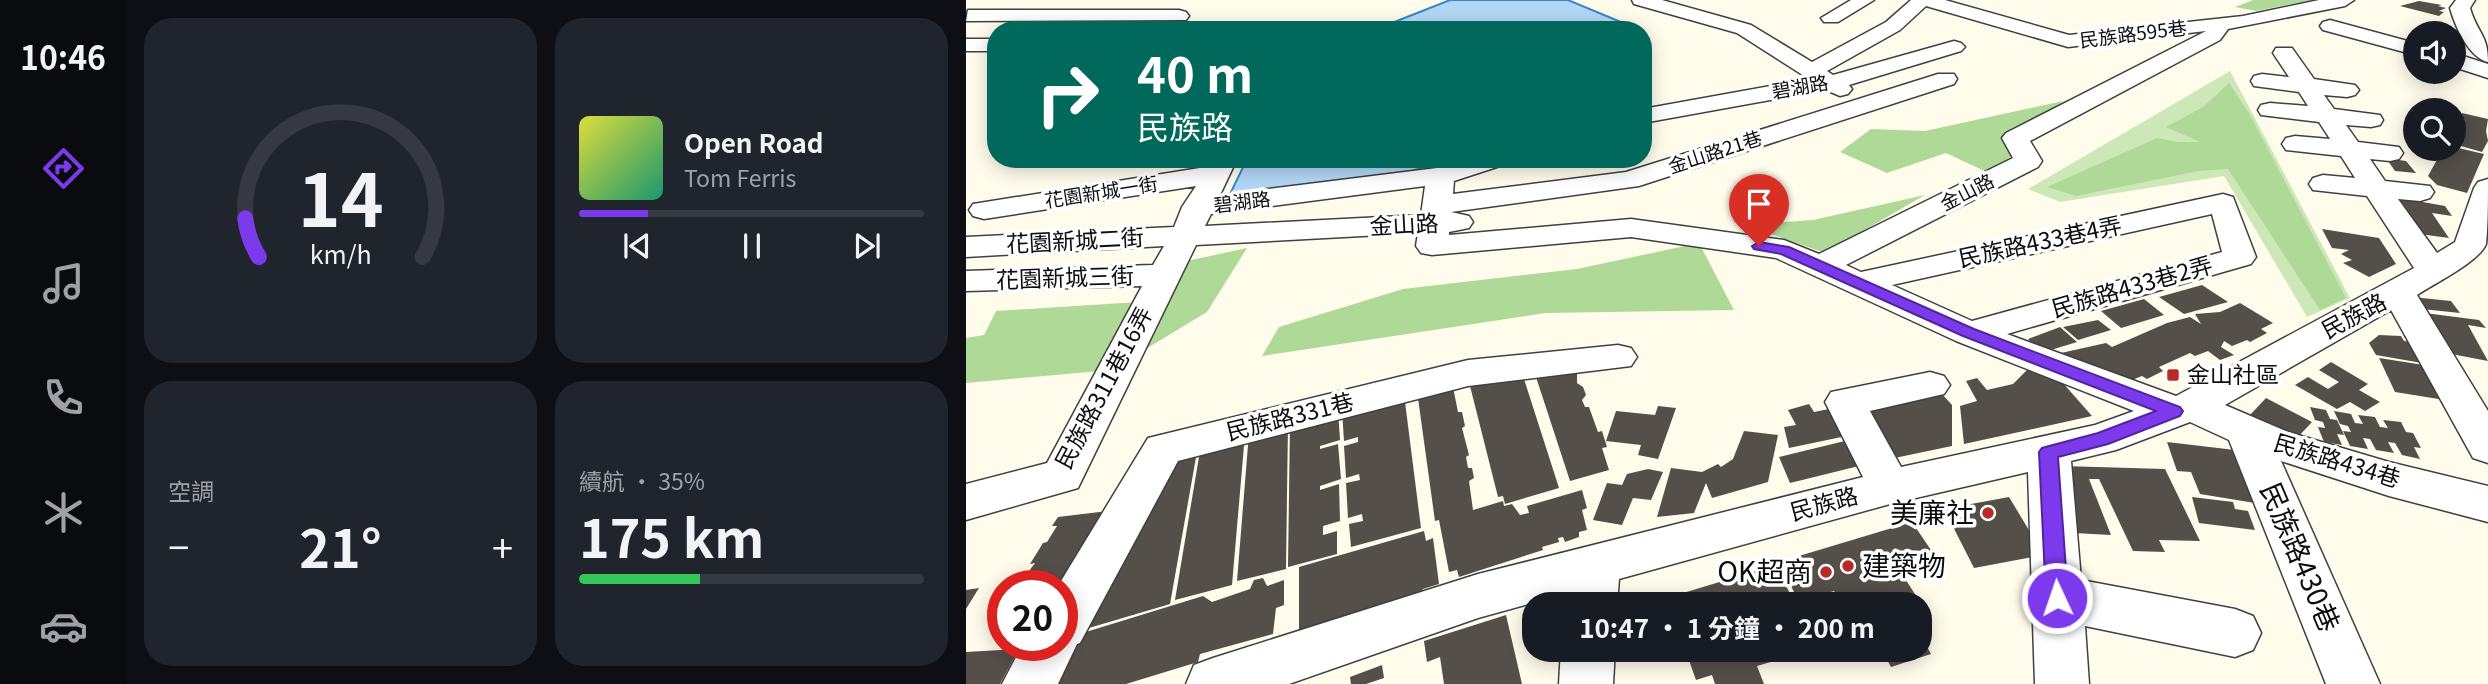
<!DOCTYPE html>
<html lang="zh-TW">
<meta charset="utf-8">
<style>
:root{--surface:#171b24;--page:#20242c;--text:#f1f3f6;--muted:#9ea1a6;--line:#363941;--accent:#7c3aed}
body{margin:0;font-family:Georgia,"Noto Sans TC",serif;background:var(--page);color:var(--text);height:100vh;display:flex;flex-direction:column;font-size:26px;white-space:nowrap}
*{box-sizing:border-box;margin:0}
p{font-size:23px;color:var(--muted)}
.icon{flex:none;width:38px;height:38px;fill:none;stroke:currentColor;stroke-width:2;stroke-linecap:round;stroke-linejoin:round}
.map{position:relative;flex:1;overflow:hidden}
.drawer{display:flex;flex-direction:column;gap:18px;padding:18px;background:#0d0f14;width:840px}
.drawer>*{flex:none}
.hud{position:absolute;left:21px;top:21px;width:665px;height:147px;border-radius:28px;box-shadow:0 4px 18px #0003;background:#00695c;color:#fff;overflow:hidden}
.buttons{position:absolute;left:1437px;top:21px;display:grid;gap:14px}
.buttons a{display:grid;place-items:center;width:63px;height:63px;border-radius:50%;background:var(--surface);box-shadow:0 4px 18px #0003;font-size:35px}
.speed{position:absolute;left:21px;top:570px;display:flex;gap:14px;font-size:35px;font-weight:700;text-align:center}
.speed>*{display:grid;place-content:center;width:91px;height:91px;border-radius:50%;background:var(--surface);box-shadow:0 4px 18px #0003;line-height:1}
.speed .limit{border:10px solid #d22;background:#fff;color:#111}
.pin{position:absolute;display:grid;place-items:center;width:60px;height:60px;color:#fff;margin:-72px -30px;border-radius:50% 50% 50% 0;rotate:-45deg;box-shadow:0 0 7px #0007}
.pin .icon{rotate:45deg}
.me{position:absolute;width:77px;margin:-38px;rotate:357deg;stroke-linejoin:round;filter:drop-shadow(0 0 5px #0008)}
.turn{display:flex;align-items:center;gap:24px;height:147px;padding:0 35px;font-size:32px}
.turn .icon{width:91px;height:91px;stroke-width:2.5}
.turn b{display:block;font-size:49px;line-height:60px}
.big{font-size:52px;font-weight:700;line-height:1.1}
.drawer .tile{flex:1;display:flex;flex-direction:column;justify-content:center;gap:10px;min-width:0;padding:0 24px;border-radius:28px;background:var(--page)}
.drawer .dial{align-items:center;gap:0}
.dial svg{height:182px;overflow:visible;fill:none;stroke:var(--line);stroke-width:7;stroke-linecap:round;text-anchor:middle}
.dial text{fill:var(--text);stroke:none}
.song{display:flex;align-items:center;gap:21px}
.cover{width:84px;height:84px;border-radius:10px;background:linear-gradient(135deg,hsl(60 70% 55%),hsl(160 70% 35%))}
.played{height:7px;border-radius:4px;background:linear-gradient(90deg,var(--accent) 20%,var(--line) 20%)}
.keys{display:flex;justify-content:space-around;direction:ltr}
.heat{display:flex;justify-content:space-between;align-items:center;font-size:38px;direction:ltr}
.charge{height:10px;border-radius:5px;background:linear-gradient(90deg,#34c759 35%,var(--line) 0)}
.drawer .tiles{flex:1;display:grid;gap:18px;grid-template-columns:repeat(2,1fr)}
.trip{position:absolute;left:556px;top:592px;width:410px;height:70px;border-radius:28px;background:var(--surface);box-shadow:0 4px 18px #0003;font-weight:700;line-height:70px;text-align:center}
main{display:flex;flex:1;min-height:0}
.menu{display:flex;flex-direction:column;width:126px;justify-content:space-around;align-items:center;background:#090b0e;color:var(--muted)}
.menu .icon{width:49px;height:49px}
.menu .active{color:var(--accent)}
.menu b{font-size:32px;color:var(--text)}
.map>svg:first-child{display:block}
.green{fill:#cde8b7}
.forest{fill:#afd997}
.water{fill:#b2d7f5;stroke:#3a86cb;stroke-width:2}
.building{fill:#554f49}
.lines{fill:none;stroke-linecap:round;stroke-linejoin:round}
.minor-casing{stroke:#404040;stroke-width:3}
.minor{fill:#fff;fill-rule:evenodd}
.route{fill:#7c3aed;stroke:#51269a;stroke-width:2}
.poi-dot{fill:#ba2b27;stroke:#fff;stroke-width:2.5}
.labels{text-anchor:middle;stroke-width:7;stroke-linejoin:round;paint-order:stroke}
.far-street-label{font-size:19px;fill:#0d0d0d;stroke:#fff}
.street-label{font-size:23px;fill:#0d0d0d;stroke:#fff}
.poi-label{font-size:23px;fill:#0d0d0d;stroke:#fff;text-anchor:start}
.near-poi-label{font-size:28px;fill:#0d0d0d;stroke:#fff;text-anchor:end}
.near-street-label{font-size:28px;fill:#0d0d0d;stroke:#fff}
</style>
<main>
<nav class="menu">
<b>10:46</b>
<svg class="icon active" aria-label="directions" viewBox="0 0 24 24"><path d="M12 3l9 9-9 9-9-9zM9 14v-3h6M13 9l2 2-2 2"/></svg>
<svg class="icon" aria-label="music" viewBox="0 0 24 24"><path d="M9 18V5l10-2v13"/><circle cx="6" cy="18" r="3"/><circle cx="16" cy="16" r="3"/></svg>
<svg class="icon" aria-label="phone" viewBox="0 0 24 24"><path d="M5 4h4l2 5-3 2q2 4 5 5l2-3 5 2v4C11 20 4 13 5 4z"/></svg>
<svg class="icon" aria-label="climate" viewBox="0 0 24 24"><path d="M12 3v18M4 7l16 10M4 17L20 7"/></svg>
<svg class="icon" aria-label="car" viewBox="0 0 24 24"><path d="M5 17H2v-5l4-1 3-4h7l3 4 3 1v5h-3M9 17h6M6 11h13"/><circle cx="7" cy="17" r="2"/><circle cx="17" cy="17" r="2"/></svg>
</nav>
<section class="drawer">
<div class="tiles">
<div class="tile dial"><svg viewBox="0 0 100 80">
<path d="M14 69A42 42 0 1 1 86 69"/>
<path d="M14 69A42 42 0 0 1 8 52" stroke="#7c3aed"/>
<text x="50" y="56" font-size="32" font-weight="700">14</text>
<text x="50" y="72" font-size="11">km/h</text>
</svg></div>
<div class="tile">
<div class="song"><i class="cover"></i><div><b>Open Road</b><p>Tom Ferris</p></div></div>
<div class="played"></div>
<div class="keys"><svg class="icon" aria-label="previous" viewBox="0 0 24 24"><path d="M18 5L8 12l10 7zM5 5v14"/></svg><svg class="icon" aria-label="pause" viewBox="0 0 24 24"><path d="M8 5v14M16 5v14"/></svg><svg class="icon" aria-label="next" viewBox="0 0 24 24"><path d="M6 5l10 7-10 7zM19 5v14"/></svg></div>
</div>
<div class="tile"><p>空調</p>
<div class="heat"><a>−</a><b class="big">21°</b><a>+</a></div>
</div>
<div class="tile"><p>續航 · 35%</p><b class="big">175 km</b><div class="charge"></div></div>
</div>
</section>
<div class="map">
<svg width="1522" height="684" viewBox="0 0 1522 684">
<rect width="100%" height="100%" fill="#fffcec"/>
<polygon class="green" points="1264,71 1384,298 1341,317 1258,176 1094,202 1062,189"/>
<g class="forest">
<polygon points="1287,0 1347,0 1290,11 1269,7"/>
<polygon points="1263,83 1283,113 1380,298 1354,310 1262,169 1232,171 1110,196 1081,187 1191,138 1212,142 1234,142 1200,127 1237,107"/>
<polygon points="1097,101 1027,175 980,153 921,173 874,152 905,129 959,131"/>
<polygon points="959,195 859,253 779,225 847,220"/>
<polygon points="733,243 768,310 579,313 296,356 313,327 437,289 611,269"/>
<polygon points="281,248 241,312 145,370 0,383 0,338 18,335 30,311 173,302 216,262"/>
</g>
<g class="water">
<polygon points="484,0 602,0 674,30 408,30"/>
<polygon points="281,159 482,159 446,171 264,194"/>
</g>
<g class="building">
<polygon points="1453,1 1476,5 1472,6 1480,8 1473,11 1478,12 1473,16 1434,6"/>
<polygon points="1496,113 1522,119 1520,131 1522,141 1516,152 1488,144 1488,132"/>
<polygon points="1488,147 1518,154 1501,193 1471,185 1462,176 1477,149"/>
<polygon points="1420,158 1440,161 1450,173 1429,171"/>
<polygon points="1418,195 1479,206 1486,216 1466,213 1483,238 1446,233"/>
<polygon points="1356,229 1413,238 1430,264 1403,277 1377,263 1386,260 1375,254 1383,250 1366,248"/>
<polygon points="1236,285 1262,302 1218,314 1193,297"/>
<polygon points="1446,297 1485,301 1494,313 1456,309"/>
<polygon points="1178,299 1198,315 1155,328 1135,311"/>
<polygon points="1274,303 1307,323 1295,329 1301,333 1284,342 1281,340 1266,346 1258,341 1255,347 1268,355 1254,360 1242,351 1229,356 1224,353 1193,367 1197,371 1181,379 1176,376 1154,385 1068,359 1140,343 1146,347 1201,323 1224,317 1235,324 1229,314 1254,312"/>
<polygon points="1459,313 1513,320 1520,328 1502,325 1522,361 1475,352"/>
<polygon points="1132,320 1145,330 1112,340 1097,327"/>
<polygon points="1094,327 1111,342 1075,353 1062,339"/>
<polygon points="1413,335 1435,336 1438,341 1447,342 1462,364 1410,355 1403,343"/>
<polygon points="1413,358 1464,366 1485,401 1429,392"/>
<polygon points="1365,362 1402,384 1393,390 1414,402 1399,411 1384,402 1371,409 1329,385 1342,377 1362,389 1373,382 1353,370"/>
<polygon points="1065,366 1089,374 1126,416 998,444 994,406 1011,401 1000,381 1011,378 1021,390 1047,384"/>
<polygon points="611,370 611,383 617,387 620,395 616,400 619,407 623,407 632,432 636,431 641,447 636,448 643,470 604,481 570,377"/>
<polygon points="557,376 593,488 539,504 537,496 532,497 504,386"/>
<polygon points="486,382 492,412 496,412 499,426 496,428 503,455 500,457 502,468 506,468 508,478 503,481 507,510 537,501 538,506 546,504 554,515 563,513 561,506 616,490 621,508 616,510 621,530 613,532 613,537 599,542 597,537 592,538 593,542 576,547 577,550 493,577 491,570 483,572 473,520 469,521 451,391"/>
<polygon points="975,393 986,405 986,446 919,460 897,410"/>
<polygon points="438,394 455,528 385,547 383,524 397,521 396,514 382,518 380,483 394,480 393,474 380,478 378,446 392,442 392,437 378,441 376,410"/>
<polygon points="1300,398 1346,422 1330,439 1284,415"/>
<polygon points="843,404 848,412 868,408 885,435 823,448 818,427 830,425 822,410"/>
<polygon points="692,406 710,408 692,459 672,455 675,445 640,441 650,411 689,415"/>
<polygon points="1344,407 1360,410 1364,419 1371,420 1378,435 1371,434 1376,445 1358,442 1352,427 1359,428 1357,422 1349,420"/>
<polygon points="372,410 374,440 354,446 354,449 372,444 375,479 354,486 354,490 373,484 374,521 357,526 357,535 371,531 371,554 322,567 324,423"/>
<polygon points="1368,411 1385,414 1389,423 1397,424 1392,415 1409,417 1414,427 1422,428 1417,420 1435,422 1440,432 1447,433 1455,448 1448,447 1454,459 1436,455 1429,443 1422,442 1428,453 1410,450 1404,439 1397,438 1402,449 1384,446 1377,431 1385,432 1382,426 1374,424"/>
<polygon points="322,423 320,569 271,581 283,433"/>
<polygon points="778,431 812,435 802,482 746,498 740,483 728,513 691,517 705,468 736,472 752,464 755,467 767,459"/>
<polygon points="279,434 266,585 209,600 235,445"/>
<polygon points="887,439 901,464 824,483 813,457"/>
<polygon points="1201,442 1269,450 1289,503 1234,494 1225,472 1211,471"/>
<polygon points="232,446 204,604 106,633 204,453"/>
<polygon points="1096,466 1199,469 1234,541 1193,540 1199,552 1167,551 1133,479 1123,479 1145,535 1108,533"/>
<polygon points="682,469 697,472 685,500 667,498 656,525 627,520 641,483 656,485 661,474"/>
<polygon points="1043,497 1078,555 1008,568 978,509"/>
<polygon points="1226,497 1267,502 1269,509 1282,511 1289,530 1233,523"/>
<polygon points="150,510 96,586 52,586 69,563 64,564 77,543 81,542 91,526 86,526 92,517"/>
<polygon points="946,522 971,559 934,571 958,608 954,610 954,604 875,604 868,591 833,602 813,562"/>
<polygon points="458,531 460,541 467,538 473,584 457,589 451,597 333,633 333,567"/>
<polygon points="810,565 829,604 684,604 684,603"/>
<polygon points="297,578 301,586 318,580 318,605 310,608 307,634 234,654 232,662 160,684 90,684 86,673 97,639 237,596 246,602 284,589 288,580"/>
<polygon points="13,588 0,609 0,590"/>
<polygon points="540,615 556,684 478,684 474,657 461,662 458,641"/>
<polygon points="954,633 965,654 925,667 915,649 954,649"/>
<polygon points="53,649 34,684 0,684 0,652"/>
<polygon points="719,649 803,649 808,661 791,666 798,684 749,684 746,675 730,680"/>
<polygon points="416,665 418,678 400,684 385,684 384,677"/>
</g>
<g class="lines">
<g class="minor-casing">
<g id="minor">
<path d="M666 0H696L785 25 846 62 920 22 945 0H979L1103 35 1277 16 1353 0H1388L1379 6 1262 29 1254 40 1064 141 1076 161 1072 167 880 265 895 272 1257 194 1267 197 1290 257 1285 264 1041 334 1210 396 1448 268 1401 196 1347 190 1343 184 1347 178 1357 175 1389 178 1375 156 1320 150 1316 144 1320 138 1329 136 1364 139 1353 122 1295 115 1292 110 1295 105 1304 103 1342 106 1333 92 1288 86 1285 81 1288 76 1296 74 1323 77 1307 53 1310 48H1326L1348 79 1389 85 1393 90 1389 95 1381 97 1358 95 1368 109 1414 115 1417 120 1414 125 1405 127 1380 125 1392 142 1433 147 1437 153 1433 159 1424 161 1404 159 1419 181 1464 186 1468 192 1464 198 1454 201 1432 199 1471 253 1489 242 1508 188 1512 182 1522 179C1522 199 1522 226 1520 244 1513 262 1467 284 1451 295L1522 411V463L1507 458 1425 310 1259 405 1322 432 1423 462 1522 486V522L1423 496 1315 461 1414 684H1360L1263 440 1224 422 1150 450 1105 461 1115 580 1269 609 1287 616 1295 633 1287 650 1269 657 1119 626 1123 684H1069L1062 472 924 504 653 579 651 604H601L602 593 512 618 323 684H220L228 665 247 658 512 574 897 477 859 402 865 392 964 372 978 376 984 385 978 394 904 411 935 467 1129 425 1168 411 990 341 810 258 665 237 466 255 455 253 450 246 452 233 230 245 112 488 0 520V484L81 463 176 286 0 291V271L187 265 198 246 0 257V237L208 227 216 207 230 186 18 219 7 216 3 210 7 204 240 167 244 159H271L254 195 471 168 499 159H540L537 165 488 181 487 194 660 172 972 74H988L991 79 988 84 673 186 485 212 503 216 507 222 503 228 483 232V235L665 219 818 240 853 254 1047 158 1036 138 1040 133 1240 31 1102 47 960 6 934 30 861 71 867 75 988 41 995 43 999 47 995 51 883 85 886 89 882 94 874 96 860 90 677 123V109L843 79 771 33 668 4ZM459 186 455 215 239 226 245 214ZM1246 214 1256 252 1006 321 926 285Z"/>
<polygon points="885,0 908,0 872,22 858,22 855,18"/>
<path d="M1490 0H1509L1504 8C1511 33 1522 34 1522 62 1503 58 1489 26 1484 8Z"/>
<polygon points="213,10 220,12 223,16 220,20 0,21 2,10"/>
<polygon points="1364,20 1449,43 1449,55 1357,30 1354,26 1357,22"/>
<rect x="0" y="39" width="30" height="12"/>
<polygon points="1488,53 1522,64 1522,78 1488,67"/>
<polygon points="652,345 665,348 671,357 665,366 502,386 212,461 114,643 111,644 92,684 36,684 56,646 96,646 96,586 92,586 182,438 502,360"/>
<polygon points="595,649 649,649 647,684 593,684"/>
</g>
</g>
<use href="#minor" class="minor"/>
</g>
<polygon class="route" points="793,242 823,247 1008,329 1214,407 1217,411 1214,416 1142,444 1092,457 1102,598 1099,605 1091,607 1083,605 1080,598 1073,452 1076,448 1132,433 1190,411 997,336 815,254 788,249 786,246"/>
<g class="poi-dot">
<rect x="1200" y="368" width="14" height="14" rx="3.5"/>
<circle cx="1022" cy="513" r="7"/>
<circle cx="882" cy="566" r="7"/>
<circle cx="860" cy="572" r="7"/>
</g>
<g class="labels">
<g class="far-street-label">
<text transform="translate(1167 34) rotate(-7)" y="7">民族路595巷</text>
<text transform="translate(834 87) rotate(-10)" y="7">碧湖路</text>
<text transform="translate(749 152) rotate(-18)" y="7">金山路21巷</text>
<text transform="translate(135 192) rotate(-9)" y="7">花園新城一街</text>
<text transform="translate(1001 192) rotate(-27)" y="7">金山路</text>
<text transform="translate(276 202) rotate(-7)" y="7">碧湖路</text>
</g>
<g class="street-label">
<text transform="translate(438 225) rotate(-3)" y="8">金山路</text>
<text transform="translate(109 241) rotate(-3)" y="8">花園新城二街</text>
<text transform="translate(1074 242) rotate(-12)" y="8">民族路433巷4弄</text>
<text transform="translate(99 278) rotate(-2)" y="8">花園新城三街</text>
<text transform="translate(1166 287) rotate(-16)" y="8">民族路433巷2弄</text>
<text transform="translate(1388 316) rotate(-28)" y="8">民族路</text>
<text transform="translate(138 388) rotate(-62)" y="8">民族路311巷16弄</text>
<text transform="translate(324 417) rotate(-14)" y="8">民族路331巷</text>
<text transform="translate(1371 461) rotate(17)" y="8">民族路434巷</text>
<text transform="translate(858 504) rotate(-15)" y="8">民族路</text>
</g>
<g class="poi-label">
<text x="1221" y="383">金山社區</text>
</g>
<g class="near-poi-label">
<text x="1008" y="523">美廉社</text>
<text x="896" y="576" text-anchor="start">建築物</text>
<text x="846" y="582">OK超商</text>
</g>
<g class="near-street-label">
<text transform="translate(1334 557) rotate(67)" y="10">民族路430巷</text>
</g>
</g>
</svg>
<div class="buttons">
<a><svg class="icon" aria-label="sound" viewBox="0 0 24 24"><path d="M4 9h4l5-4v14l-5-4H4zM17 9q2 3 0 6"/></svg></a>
<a><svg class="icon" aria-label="search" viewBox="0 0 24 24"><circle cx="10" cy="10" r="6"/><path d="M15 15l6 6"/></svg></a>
</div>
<div class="speed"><div class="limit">20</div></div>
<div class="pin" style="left:793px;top:246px;background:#d93025"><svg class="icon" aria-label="arrive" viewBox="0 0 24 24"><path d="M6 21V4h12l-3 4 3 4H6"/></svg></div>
<svg class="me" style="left:1091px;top:598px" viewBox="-20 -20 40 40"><circle r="17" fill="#7c3aed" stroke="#fff" stroke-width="3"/><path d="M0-11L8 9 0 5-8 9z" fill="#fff"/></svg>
<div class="trip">10:47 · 1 分鐘 · 200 m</div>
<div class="hud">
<div class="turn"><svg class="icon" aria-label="right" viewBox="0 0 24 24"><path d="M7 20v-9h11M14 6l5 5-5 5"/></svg><div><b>40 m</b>民族路</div></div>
</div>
</div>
</main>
